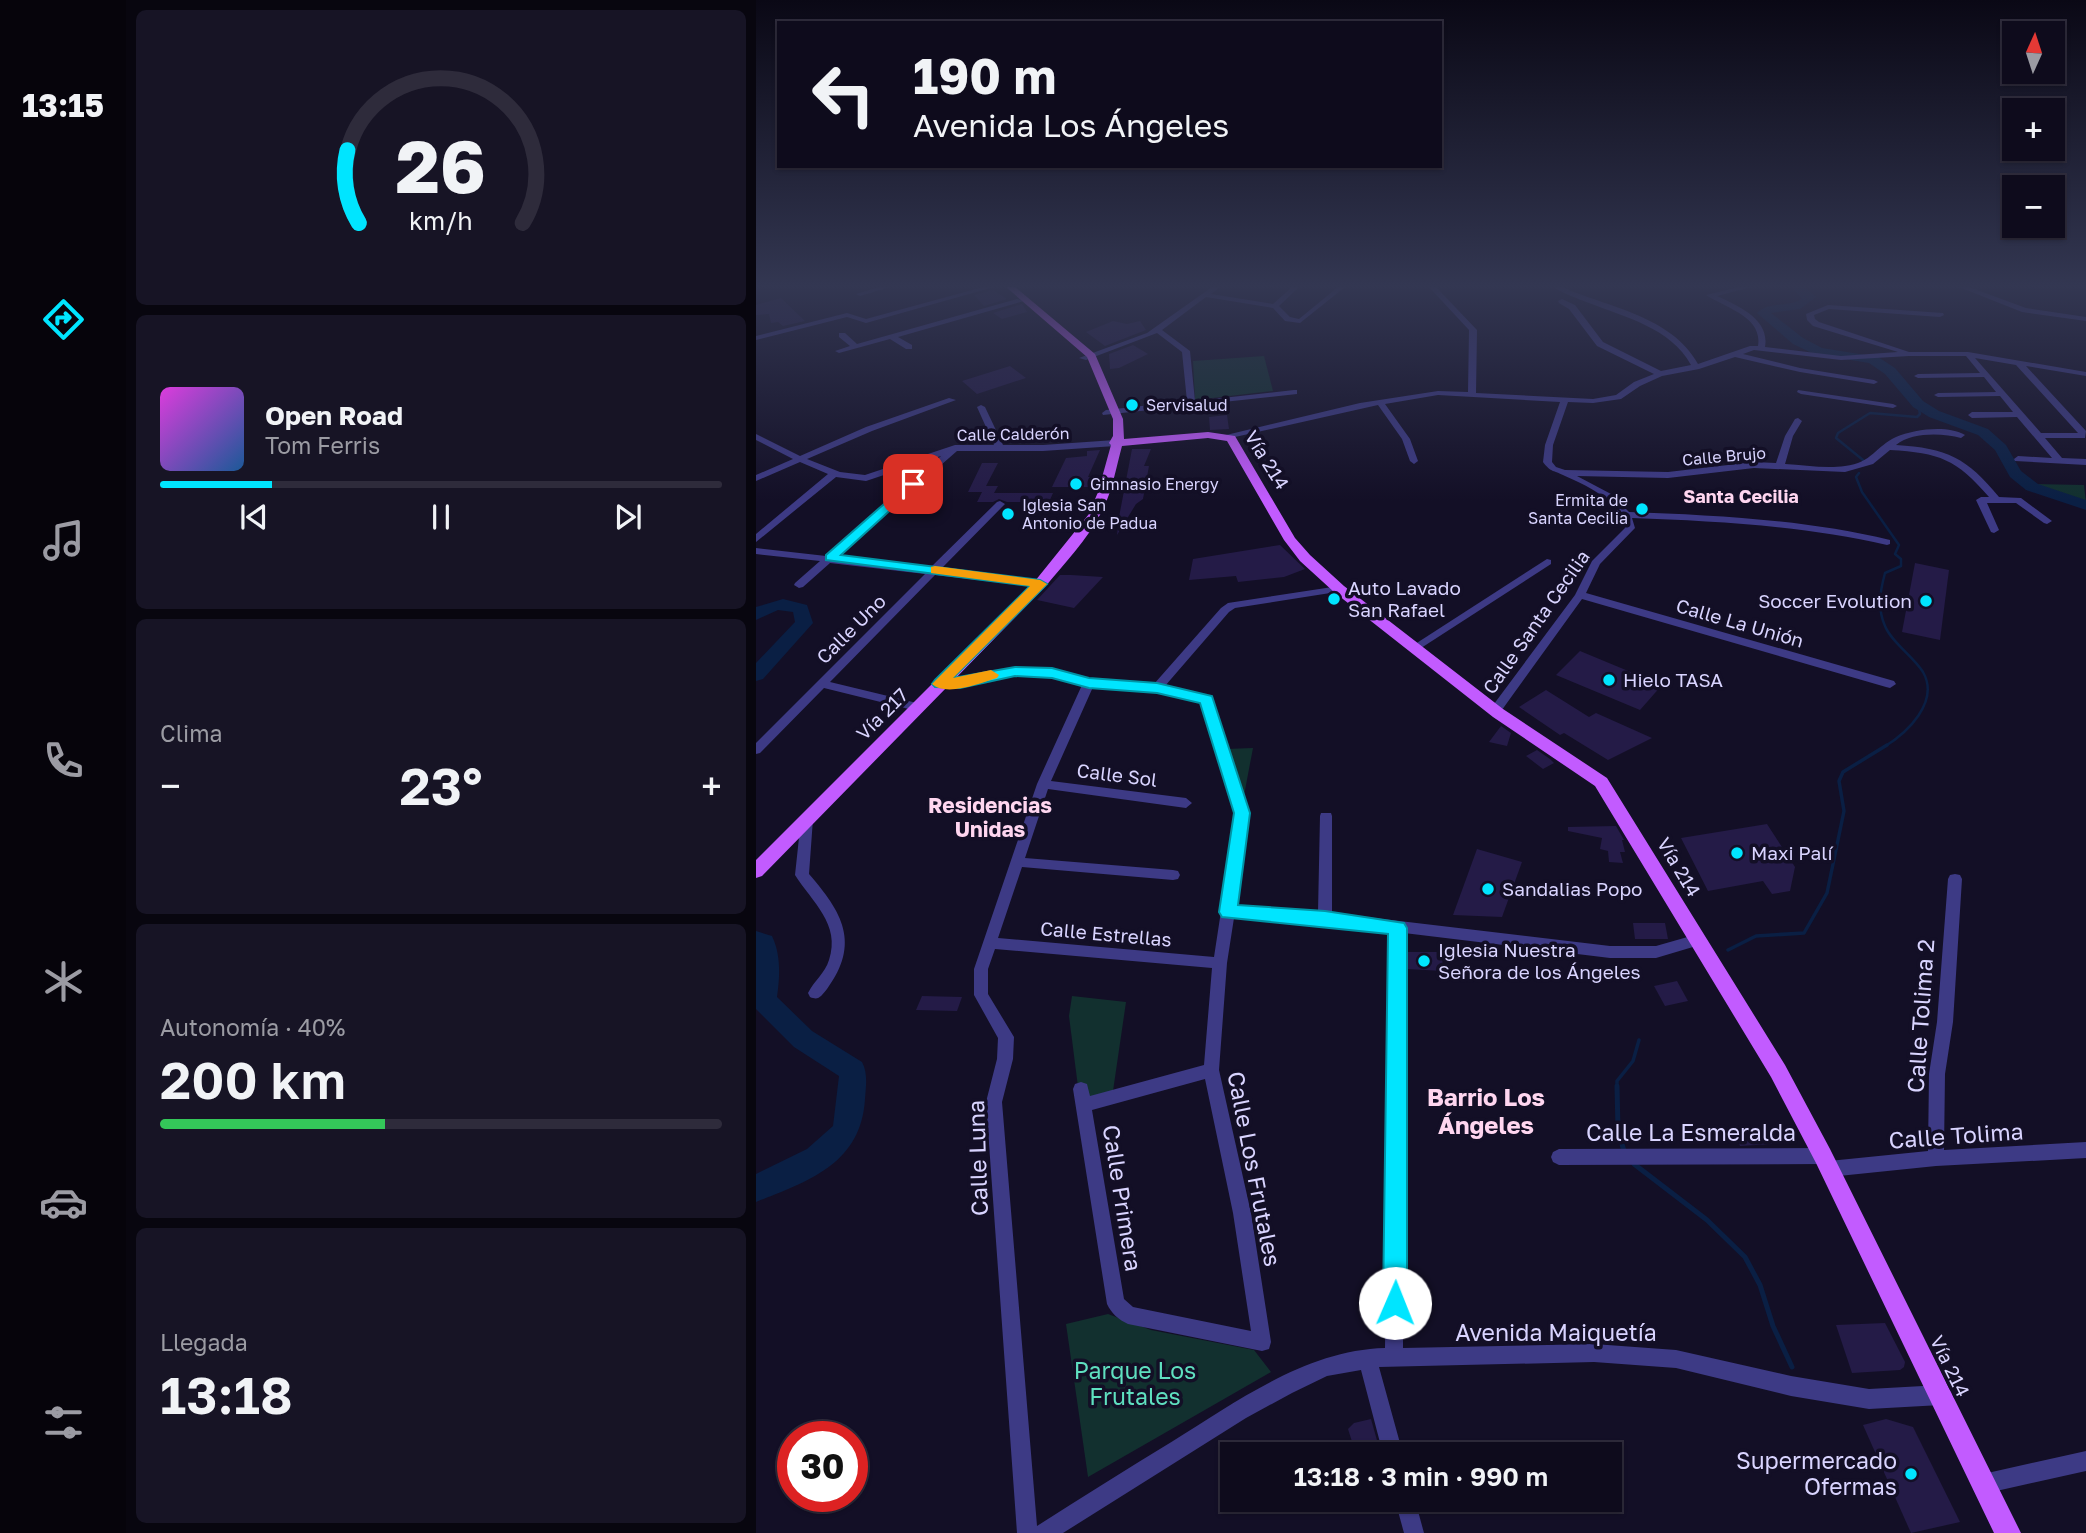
<!DOCTYPE html>
<html lang="es">
<meta charset="utf-8">
<style>
:root{--surface:#0e0b1c;--page:#171425;--text:#f1f3f6;--muted:#9b9ba3;--line:#2e2b3b;--accent:#00e5ff}
body{margin:0;font-family:"Golos Text",sans-serif;background:var(--page);color:var(--text);height:100vh;display:flex;flex-direction:column;font-size:26px;white-space:nowrap}
*{box-sizing:border-box;margin:0}
p{font-size:23px;color:var(--muted)}
.icon{flex:none;width:38px;height:38px;fill:none;stroke:currentColor;stroke-width:2;stroke-linecap:round;stroke-linejoin:round}
.map{position:relative;flex:1;overflow:hidden}
.sheet{display:flex;flex-direction:column;gap:10px;padding:10px;background:#08060f;width:630px}
.sheet>*{flex:none}
.hud{position:absolute;left:21px;top:21px;width:665px;height:147px;border-radius:0px;box-shadow:0 2px 5px #0004,0 0 0 2px var(--line);background:#0e0b1c;color:var(--text);overflow:hidden}
.needle{width:46px;rotate:3deg}
.fabs{position:absolute;left:1246px;top:21px;display:grid;gap:14px}
.fabs a{display:grid;place-items:center;width:63px;height:63px;border-radius:0px;background:var(--surface);box-shadow:0 2px 5px #0004,0 0 0 2px var(--line);font-size:35px}
.speed{position:absolute;left:21px;top:1421px;display:flex;gap:14px;font-size:35px;font-weight:700;text-align:center}
.speed>*{display:grid;place-content:center;width:91px;height:91px;border-radius:50%;background:var(--surface);box-shadow:0 2px 5px #0004,0 0 0 2px var(--line);line-height:1}
.speed .limit{border:10px solid #d22;background:#fff;color:#111}
.pin{position:absolute;display:grid;place-items:center;width:60px;height:60px;color:#fff;margin:-30px;border-radius:14px;box-shadow:0 4px 10px #0006}
.me{position:absolute;width:77px;margin:-38px;rotate:1deg;stroke-linejoin:round;filter:drop-shadow(0 0 5px #0008)}
.turn{display:flex;align-items:center;gap:24px;height:147px;padding:0 21px;font-size:32px}
.turn .icon{width:91px;height:91px;stroke-width:2.5}
.turn b{display:block;font-size:49px;line-height:60px}
.big{font-size:52px;font-weight:600;line-height:1.1}
.sheet .widget{flex:1;display:flex;flex-direction:column;justify-content:center;gap:10px;min-width:0;padding:0 24px;border-radius:10px;background:var(--page)}
.sheet .dial{align-items:center;gap:0}
.dial svg{height:182px;overflow:visible;fill:none;stroke:var(--line);stroke-width:7;stroke-linecap:round;text-anchor:middle}
.dial text{fill:var(--text);stroke:none}
.song{display:flex;align-items:center;gap:21px}
.cover{width:84px;height:84px;border-radius:10px;background:linear-gradient(135deg,hsl(300 70% 55%),hsl(210 70% 35%))}
.played{height:7px;border-radius:4px;background:linear-gradient(90deg,var(--accent) 20%,var(--line) 20%)}
.keys{display:flex;justify-content:space-around;direction:ltr}
.heat{display:flex;justify-content:space-between;align-items:center;font-size:38px;direction:ltr}
.charge{height:10px;border-radius:5px;background:linear-gradient(90deg,#34c759 40%,var(--line) 0)}
.trip{position:absolute;left:464px;top:1442px;width:402px;height:70px;border-radius:0px;background:var(--surface);box-shadow:0 2px 5px #0004,0 0 0 2px var(--line);font-weight:600;line-height:70px;text-align:center}
main{display:flex;flex:1;min-height:0}
.tabs{display:flex;flex-direction:column;width:126px;justify-content:space-around;align-items:center;background:#06040b;color:var(--muted)}
.tabs .icon{width:49px;height:49px}
.tabs .current{color:var(--accent)}
.tabs b{font-size:32px;color:var(--text)}
.map>svg:first-child{display:block}
.green{fill:#12302f}
.lines{fill:none;stroke-linecap:round;stroke-linejoin:round}
.stream-far2{stroke:#0a1f44;stroke-width:2.5}
.stream-far1{stroke:#0a1f44;stroke-width:3.5}
.stream{stroke:#0a1f44;stroke-width:5}
.river{fill:#0a1f44;fill-rule:evenodd}
.building{fill:#241b47}
.minor{fill:#3d3a85;fill-rule:evenodd}
.major{fill:#c25bff;fill-rule:evenodd}
.route{fill:#00e5ff;stroke:#0095a6;stroke-width:2}
.slow{fill:#f59e0b}
.poi-dot{fill:#00e5ff;stroke:#130f26;stroke-width:2.5}
.labels{text-anchor:middle;stroke-width:7;stroke-linejoin:round;paint-order:stroke}
.far-poi-label{font-size:16px;fill:#d9d4ff;stroke:#130f26;text-anchor:start}
.far-street-label{font-size:16px;fill:#d9d4ff;stroke:#130f26}
.far-neighbourhood-label{font-size:18px;font-weight:bold;fill:#ffd6f0;stroke:#130f26}
.street-label{font-size:19px;fill:#d9d4ff;stroke:#130f26}
.poi-label{font-size:19px;fill:#d9d4ff;stroke:#130f26;text-anchor:start}
.neighbourhood-label{font-size:21px;font-weight:bold;fill:#ffd6f0;stroke:#130f26}
.near-street-label{font-size:23px;fill:#d9d4ff;stroke:#130f26}
.near-park-label{font-size:23px;fill:#5fe0c0;stroke:#130f26}
.near-poi-label{font-size:23px;fill:#d9d4ff;stroke:#130f26;text-anchor:end}
.near-neighbourhood-label{font-size:24px;font-weight:bold;fill:#ffd6f0;stroke:#130f26}
</style>
<main>
<nav class="tabs">
<b>13:15</b>
<svg class="icon current" aria-label="directions" viewBox="0 0 24 24"><path d="M12 3l9 9-9 9-9-9zM9 14v-3h6M13 9l2 2-2 2"/></svg>
<svg class="icon" aria-label="music" viewBox="0 0 24 24"><path d="M9 18V5l10-2v13"/><circle cx="6" cy="18" r="3"/><circle cx="16" cy="16" r="3"/></svg>
<svg class="icon" aria-label="phone" viewBox="0 0 24 24"><path d="M5 4h4l2 5-3 2q2 4 5 5l2-3 5 2v4C11 20 4 13 5 4z"/></svg>
<svg class="icon" aria-label="climate" viewBox="0 0 24 24"><path d="M12 3v18M4 7l16 10M4 17L20 7"/></svg>
<svg class="icon" aria-label="car" viewBox="0 0 24 24"><path d="M5 17H2v-5l4-1 3-4h7l3 4 3 1v5h-3M9 17h6M6 11h13"/><circle cx="7" cy="17" r="2"/><circle cx="17" cy="17" r="2"/></svg>
<svg class="icon" aria-label="filters" viewBox="0 0 24 24"><path d="M4 7h16M4 17h16"/><circle cx="9" cy="7" r="2"/><circle cx="15" cy="17" r="2"/></svg>
</nav>
<section class="sheet">
<div class="widget dial"><svg viewBox="0 0 100 80">
<path d="M14 69A42 42 0 1 1 86 69"/>
<path d="M14 69A42 42 0 0 1 9 37" stroke="#00e5ff"/>
<text x="50" y="56" font-size="32" font-weight="700">26</text>
<text x="50" y="72" font-size="11">km/h</text>
</svg></div>
<div class="widget">
<div class="song"><i class="cover"></i><div><b>Open Road</b><p>Tom Ferris</p></div></div>
<div class="played"></div>
<div class="keys"><svg class="icon" aria-label="previous" viewBox="0 0 24 24"><path d="M18 5L8 12l10 7zM5 5v14"/></svg><svg class="icon" aria-label="pause" viewBox="0 0 24 24"><path d="M8 5v14M16 5v14"/></svg><svg class="icon" aria-label="next" viewBox="0 0 24 24"><path d="M6 5l10 7-10 7zM19 5v14"/></svg></div>
</div>
<div class="widget"><p>Clima</p>
<div class="heat"><a>−</a><b class="big">23°</b><a>+</a></div>
</div>
<div class="widget"><p>Autonomía · 40%</p><b class="big">200 km</b><div class="charge"></div></div>
<div class="widget"><p>Llegada</p><b class="big">13:18</b></div>
</section>
<div class="map">
<svg width="1330" height="1533" viewBox="0 0 1330 1533">
<rect width="100%" height="100%" fill="#130f26"/>
<g class="green">
<polygon points="508,356 517,391 439,400 437,361"/>
<polygon points="1277,484 1328,485 1330,503 1281,487"/>
<polygon points="497,748 486,806 470,749"/>
<polygon points="316,996 370,1002 357,1091 334,1099 322,1087 313,1016"/>
<polygon points="352,1314 395,1330 498,1350 515,1372 332,1477 310,1324"/>
</g>
<g class="lines">
<g class="stream-far2">
<polyline points="1107,460 1080,438 1082,433 1114,413 1161,417 1164,414 1162,404"/>
<path d="M1103 473 1100 477 1106 492 1143 545 1139 554 1145 559V566L1129 573C1124 592 1121 607 1129 626 1136 643 1157 656 1167 672 1184 702 1151 733 1128 747"/>
</g>
<g class="stream-far1">
<polyline points="972,950 1000,936 1048,933 1071,893 1088,811 1083,781 1087,772 1131,745"/>
<polyline points="861,1088 861,1081 877,1061 883,1040"/>
</g>
<g class="stream">
<polyline points="861,1086 862,1130 868,1151"/>
<polyline points="878,1164 951,1220 989,1257 1004,1285 1017,1326 1036,1367"/>
</g>
<g class="river">
<path d="M1036 287H1049L1060 297 1044 309 1015 313 1047 338 1066 348 1122 357 1139 368 1167 401 1183 411 1232 429 1250 445 1265 471 1282 484 1330 500V510L1270 490 1254 477 1239 450 1222 435 1173 417 1157 407 1129 374 1113 363 1058 354 1037 344 1001 313C1012 301 1031 308 1046 299Z"/>
<polygon points="27,599 51,605 57,623 7,679 0,681 0,663 39,622 37,612 22,610 0,620 0,607"/>
<path d="M0 931 16 936C25 955 24 976 21 997L56 1031 106 1062C112 1073 110 1086 109 1099 105 1164 53 1181 0 1202V1174L51 1149 77 1126 83 1076 38 1047 0 1009Z"/>
</g>
</g>
<g class="building">
<polygon points="237,290 251,299 228,306 218,295"/>
<polygon points="25,298 49,321 27,326 22,322 15,323 13,314 0,315 0,305"/>
<polygon points="266,304 271,312 246,319 237,313"/>
<polygon points="357,321 371,324 384,321 390,330 349,346 330,332"/>
<polygon points="377,345 392,354 363,368 354,369 353,354"/>
<polygon points="254,366 270,378 221,394 206,381"/>
<polygon points="471,415 473,429 454,430 453,417"/>
<polygon points="376,449 395,449 388,466 393,466 387,499 380,504 361,535 362,527 351,527 355,517 363,517"/>
<polygon points="344,450 332,477 337,477 333,487 296,487 310,458 331,456 331,451"/>
<polygon points="226,463 242,463 230,486 242,486 238,493 297,493 293,502 251,502 243,499 237,502 221,502 227,490 226,492 212,492"/>
<polygon points="524,545 549,569 528,577 482,582 480,576 433,580 437,559"/>
<polygon points="1159,563 1193,570 1184,640 1146,632"/>
<polygon points="304,575 315,575 347,577 318,608 281,600"/>
<polygon points="824,651 906,685 884,710 800,675"/>
<polygon points="790,690 833,717 840,713 896,738 852,760 808,733 804,735 763,707"/>
<polygon points="745,726 755,733 751,746 733,742"/>
<polygon points="781,750 794,759 798,763 787,769 770,756"/>
<polygon points="1011,824 1039,867 1034,891 1016,894 1007,881 952,891 925,838"/>
<polygon points="860,826 868,840 866,840 869,852 864,852 867,863 853,862 852,851 844,849 846,838 812,831 812,827"/>
<polygon points="721,849 766,862 746,917 697,915"/>
<polygon points="877,923 909,923 912,939 879,939"/>
<polygon points="651,952 686,952 687,971 651,969"/>
<polygon points="921,981 932,1001 909,1006 898,986"/>
<polygon points="166,996 206,997 201,1011 160,1010"/>
<polygon points="1026,1126 1032,1143 984,1146 979,1131"/>
<polygon points="1129,1323 1149,1362 1148,1367 1144,1370 1096,1373 1080,1325"/>
<polygon points="615,1419 622,1444 599,1451 592,1429 598,1423"/>
<polygon points="1130,1419 1157,1427 1204,1522 1155,1533 1107,1425"/>
</g>
<g class="lines">
<g class="minor">
<polygon points="123,287 134,287 104,296 100,294"/>
<polygon points="227,287 238,287 110,323 91,317 0,340 0,336 91,313 110,319"/>
<polygon points="456,287 464,287 455,294 517,304 536,287 543,287 523,306 534,317 543,319 582,287 589,287 544,323 529,321 517,308 450,297 406,330 434,351 439,401 538,390 541,390 541,394 347,415 346,413 350,410 431,401 426,352 401,333 330,360 323,358 391,333"/>
<path d="M673 287H680L721 330 720 393 837 399 860 395 878 382 898 374 841 346 813 309 803 303 802 301 806 299 819 305 847 342 905 371 935 365C915 328 869 317 833 303 821 298 807 294 798 287H806C851 307 916 316 942 364L994 346H1002C1007 317 970 308 950 295L983 287H995L961 296C982 306 1014 319 1009 347L1085 356 1142 352 1057 326 1051 320 1050 314 1072 305 1187 313 1188 315 1184 317 1073 309 1058 315 1059 319 1063 322 1153 352H1212L1330 372V376L1270 366 1330 431 1329 438H1289L1306 458 1330 459V465L1259 461 1258 459 1262 456 1296 458 1261 417 1216 418 1212 415 1216 412H1257L1244 396 1182 397 1178 395 1182 393 1240 392 1228 377 1162 378 1158 376 1162 374 1224 373 1210 356H1153L1085 360 998 350 987 354 1044 368 1118 380 1122 382 1118 384 1044 372 979 357 943 369 906 376 884 386 865 399 837 403 812 402 797 445 796 462 800 467 809 470 912 472 998 462 1020 463 1029 436 1039 419 1042 418 1046 421 1037 436 1029 464C1048 465 1070 469 1089 466 1116 463 1120 446 1140 437 1159 429 1192 425 1209 435L1205 438C1186 433 1156 432 1140 445 1191 448 1211 458 1243 497L1265 498 1296 521 1291 524 1288 523 1260 503H1231L1243 530 1238 533 1235 532 1220 500 1225 497H1233C1200 459 1184 453 1134 450L1117 464 1089 472 998 468 912 478 821 476 855 494 873 512C959 515 1051 520 1134 540V544L1131 545C1048 526 961 521 876 518L879 528 844 564 830 593 1138 681 1140 684 1134 688 1130 687 826 599 743 714H735L733 711 735 708 819 595 836 561 869 528C863 500 832 486 809 476 798 470 795 473 787 462L789 445 804 402 682 395 629 404 654 439 662 461 658 464 654 461 646 439 622 405 470 439 466 436 604 403 682 391 712 392 713 330ZM1219 358 1260 365 1322 433H1285Z"/>
<polygon points="1203,287 1213,287 1270,308 1330,317 1330,321 1266,312"/>
<polygon points="261,299 268,301 142,337 156,345 156,349 150,349 134,339 83,353 79,351 94,346 83,337 83,333 89,333 101,344"/>
<polygon points="1042,390 1137,404 1141,406 1137,408 1045,394 1041,392"/>
<polygon points="193,398 200,400 116,431 51,459 84,472 109,475 199,445 238,445 221,407 225,405 229,407 247,445 287,445 359,440 363,443 359,446 287,451 201,451 80,557 174,568 241,502 244,501 249,504 247,506 185,569 284,581 289,584 284,587 179,575 74,682 165,704 167,707 165,710 161,711 68,688 4,753 0,754 0,743 169,574 74,563 47,587 43,588 38,585 39,583 64,561 0,554 0,548 70,556 185,456 110,481 80,477 0,542 0,534 72,474 44,462 0,481 0,475 37,459 0,440 0,434 44,456 110,427"/>
<polygon points="791,559 795,560 795,564 662,650 658,651 653,648"/>
<path d="M583 586 588 589 587 591 479 608 473 612 409 686 455 696 457 699 492 813 479 907 562 912 564 816 565 813H575L576 816V913L854 946H900L942 934 947 936 949 940 947 944 900 958H854L648 933 647 1348 838 1344 920 1350 1035 1376 1113 1389 1185 1385 1192 1388 1195 1395 1192 1402 1185 1405 1113 1409 1035 1396 920 1368 838 1362 623 1367 647 1454H627L605 1370 571 1376 536 1393 490 1418 307 1533H261L230 1102 241 1059 242 1038 218 995V969L281 784 326 685C304 679 283 674 260 676 240 677 193 696 178 684L184 680 204 679 259 668 296 669 333 679 398 684 465 608 472 603ZM337 687 401 692 446 702 480 813 458 957 242 938 266 867 417 880 422 879 424 875 422 871 417 870 269 858 292 789 430 808 436 803 430 798 295 781ZM478 918 569 923 634 931 629 1348C551 1350 481 1401 417 1441 371 1469 326 1497 281 1526L246 1102 257 1059 258 1037 232 994V969L239 949 456 968 448 1065 334 1096 331 1084 325 1082 319 1084 317 1089 351 1304C355 1313 363 1320 372 1324L506 1351 513 1349 515 1342 495 1213 463 1070 471 963ZM449 1079 477 1213 495 1331 377 1307 368 1299 336 1110Z"/>
<path d="M51 814 56 816 57 819 53 874C86 912 105 943 71 989 65 996 63 1001 54 997L52 993C58 981 69 973 73 960 85 924 56 902 39 875L45 819 46 816Z"/>
<polygon points="1199,874 1204,875 1206,879 1197,1022 1189,1074 1188,1150 1330,1142 1330,1158 1180,1166 1073,1177 1067,1175 1065,1169 1067,1164 803,1165 797,1162 795,1157 797,1152 803,1149 1067,1148 1073,1151 1075,1156 1073,1161 1172,1151 1173,1074 1181,1022 1192,879 1194,875"/>
<polygon points="1330,1451 1330,1471 1227,1494 1220,1491 1217,1484 1220,1477 1227,1474"/>
<polygon points="639,1500 659,1500 668,1533 648,1533"/>
</g>
<path class="major" d="M250 287H259L339 354 367 419 368 439 452 432 479 436 539 538 554 555 588 586 747 709 851 778 1029 1065 1074 1149 1265 1533H1238L1060 1163 1015 1077 839 786 737 717 578 592 544 561 528 540 471 441 452 438 366 446C360 468 356 493 345 513 331 540 308 564 289 587L6 876 0 878V860L279 581 333 514 342 492 355 445 353 443 357 436V419L331 357Z"/>
</g>
<linearGradient id="sky" x2="0" y2="1"><stop stop-color="#0a0815"/><stop offset="0.57" stop-color="#333752"/><stop offset="1" stop-color="#333752" stop-opacity="0"/></linearGradient>
<rect width="1330" height="501" fill="url(#sky)"/>
<polygon class="route" points="153,482 163,484 85,555 284,580 291,584 197,678 259,667 296,668 333,678 401,683 456,696 494,813 482,905 569,911 648,923 651,928 651,1303 647,1312 639,1315 630,1312 627,1303 632,934 466,917 463,912 478,813 444,703 401,693 333,688 296,678 259,676 204,688 179,687 176,684 179,680 274,586 70,560 70,555"/>
<path class="slow" d="M179 566 284 580 291 584 197 678 235 670 243 675 241 678C224 683 191 697 176 684L274 586 175 573V567Z"/>
<g class="poi-dot">
<circle cx="376" cy="405" r="7"/>
<circle cx="320" cy="484" r="7"/>
<circle cx="886" cy="509" r="7"/>
<circle cx="252" cy="514" r="7"/>
<circle cx="578" cy="599" r="7"/>
<circle cx="1170" cy="601" r="7"/>
<circle cx="853" cy="680" r="7"/>
<circle cx="981" cy="853" r="7"/>
<circle cx="732" cy="889" r="7"/>
<circle cx="668" cy="961" r="7"/>
<circle cx="1155" cy="1474" r="7"/>
</g>
<g class="labels">
<g class="far-poi-label">
<text x="390" y="411">Servisalud</text>
<text x="334" y="490">Gimnasio Energy</text>
<text x="872" y="506" text-anchor="end">Ermita de<tspan x="872" dy="18">Santa Cecilia</tspan></text>
<text x="266" y="511">Iglesia San<tspan x="266" dy="18">Antonio de Padua</tspan></text>
</g>
<g class="far-street-label">
<text transform="translate(257 434) rotate(-1)" y="6">Calle Calderón</text>
<text transform="translate(968 456) rotate(-5)" y="6">Calle Brujo</text>
</g>
<g class="far-neighbourhood-label">
<text x="985" y="503">Santa Cecilia</text>
</g>
<g class="street-label">
<text transform="translate(511 460) rotate(58)" y="7">Vía 214</text>
<text transform="translate(780 622) rotate(-55)" y="7">Calle Santa Cecilia</text>
<text transform="translate(984 623) rotate(16)" y="7">Calle La Unión</text>
<text transform="translate(95 629) rotate(-45)" y="7">Calle Uno</text>
<text transform="translate(126 714) rotate(-45)" y="7">Vía 217</text>
<text transform="translate(361 775) rotate(7)" y="7">Calle Sol</text>
<text transform="translate(923 867) rotate(59)" y="7">Vía 214</text>
<text transform="translate(350 934) rotate(5)" y="7">Calle Estrellas</text>
<text transform="translate(1194 1366) rotate(64)" y="7">Vía 214</text>
</g>
<g class="poi-label">
<text x="592" y="595">Auto Lavado<tspan x="592" dy="22">San Rafael</tspan></text>
<text x="1156" y="608" text-anchor="end">Soccer Evolution</text>
<text x="867" y="687">Hielo TASA</text>
<text x="995" y="860">Maxi Palí</text>
<text x="746" y="896">Sandalias Popo</text>
<text x="682" y="957">Iglesia Nuestra<tspan x="682" dy="22">Señora de los Ángeles</tspan></text>
</g>
<g class="neighbourhood-label">
<text x="234" y="813">Residencias<tspan x="234" dy="24">Unidas</tspan></text>
</g>
<g class="near-street-label">
<text transform="translate(1165 1016) rotate(-86)" y="8">Calle Tolima 2</text>
<text x="935" y="1141">Calle La Esmeralda</text>
<text transform="translate(1200 1136) rotate(-4)" y="8">Calle Tolima</text>
<text transform="translate(222 1158) rotate(-92)" y="8">Calle Luna</text>
<text transform="translate(498 1169) rotate(79)" y="8">Calle Los Frutales</text>
<text transform="translate(366 1198) rotate(81)" y="8">Calle Primera</text>
<text x="800" y="1341">Avenida Maiquetía</text>
</g>
<g class="near-park-label">
<text x="379" y="1379">Parque Los<tspan x="379" dy="26">Frutales</tspan></text>
</g>
<g class="near-poi-label">
<text x="1141" y="1469">Supermercado<tspan x="1141" dy="26">Ofermas</tspan></text>
</g>
<g class="near-neighbourhood-label">
<text x="730" y="1106">Barrio Los<tspan x="730" dy="28">Ángeles</tspan></text>
</g>
</g>
</svg>
<div class="fabs">
<a><svg class="needle" viewBox="-14 -14 28 28"><path d="M0-13l5 13h-10z" fill="#e53935"/><path d="M0 13l5-13h-10z" fill="#9b9ba3"/></svg></a>
<a>+</a>
<a>−</a>
</div>
<div class="speed"><div class="limit">30</div></div>
<div class="pin" style="left:157px;top:484px;background:#d93025"><svg class="icon" aria-label="arrive" viewBox="0 0 24 24"><path d="M6 21V4h12l-3 4 3 4H6"/></svg></div>
<svg class="me" style="left:639px;top:1303px" viewBox="-20 -20 40 40"><circle r="19" fill="#fff"/><path d="M0-13L10 11 0 6-10 11z" fill="#00e5ff"/></svg>
<div class="trip">13:18 · 3 min · 990 m</div>
<div class="hud">
<div class="turn"><svg class="icon" aria-label="left" viewBox="0 0 24 24"><path d="M17 20v-9H6M10 6l-5 5 5 5"/></svg><div><b>190 m</b>Avenida Los Ángeles</div></div>
</div>
</div>
</main>
